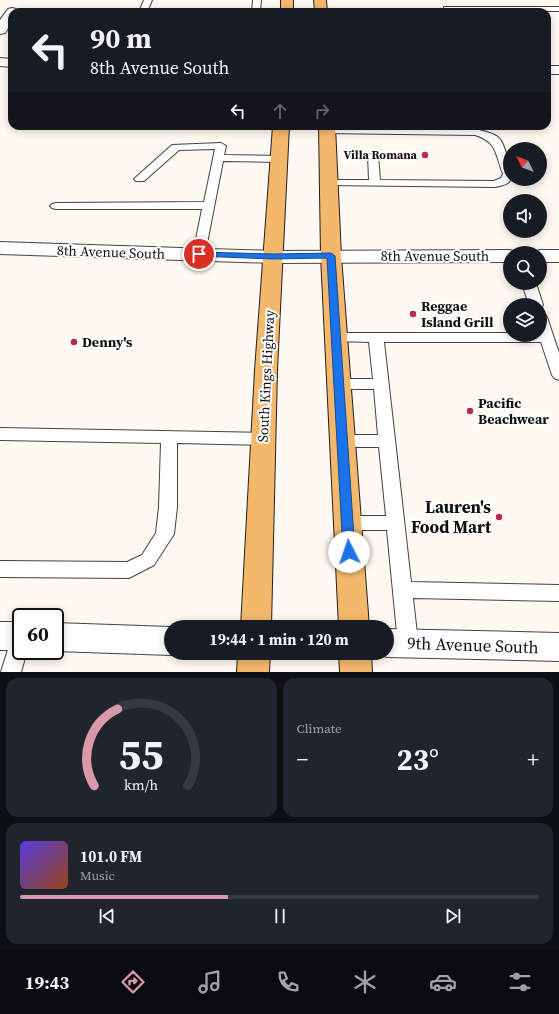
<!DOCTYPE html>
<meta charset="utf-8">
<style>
:root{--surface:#171b24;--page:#20242c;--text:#f1f3f6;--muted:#9ea1a6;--line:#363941;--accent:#d999aa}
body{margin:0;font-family:"Source Serif 4",serif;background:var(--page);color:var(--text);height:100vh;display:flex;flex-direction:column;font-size:15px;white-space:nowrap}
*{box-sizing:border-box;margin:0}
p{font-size:13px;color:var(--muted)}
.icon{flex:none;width:22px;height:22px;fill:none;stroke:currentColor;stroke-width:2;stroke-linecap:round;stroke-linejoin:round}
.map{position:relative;height:672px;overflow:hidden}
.side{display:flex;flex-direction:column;gap:6px;padding:6px;background:#0d0f14;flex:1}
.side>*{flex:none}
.banner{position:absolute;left:8px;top:8px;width:543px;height:122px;border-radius:12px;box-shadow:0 2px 10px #0003;background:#171b24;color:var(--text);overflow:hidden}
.needle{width:26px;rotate:312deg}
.tools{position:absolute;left:503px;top:142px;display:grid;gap:8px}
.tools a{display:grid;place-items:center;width:44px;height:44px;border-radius:50%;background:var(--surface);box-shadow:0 2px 10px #0003;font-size:20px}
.speed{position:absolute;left:12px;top:608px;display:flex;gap:8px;font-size:20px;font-weight:700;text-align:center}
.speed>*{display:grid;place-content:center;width:52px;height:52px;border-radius:50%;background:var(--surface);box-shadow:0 2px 10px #0003;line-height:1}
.speed .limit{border:2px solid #111;border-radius:6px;background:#fff;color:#111}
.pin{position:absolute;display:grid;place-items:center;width:34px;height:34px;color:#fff;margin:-17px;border:2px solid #fff;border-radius:50%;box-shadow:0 1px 4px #0007}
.me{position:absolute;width:44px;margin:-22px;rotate:356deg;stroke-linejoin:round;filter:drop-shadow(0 0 3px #0008)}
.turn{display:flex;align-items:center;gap:14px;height:84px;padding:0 16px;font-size:18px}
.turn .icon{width:52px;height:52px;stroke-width:2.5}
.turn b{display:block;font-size:28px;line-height:34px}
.lanes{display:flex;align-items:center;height:38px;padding:0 16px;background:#0003;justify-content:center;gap:20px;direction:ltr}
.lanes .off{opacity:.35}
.big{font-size:30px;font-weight:700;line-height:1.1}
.side .card{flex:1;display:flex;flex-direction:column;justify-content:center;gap:6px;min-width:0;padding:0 14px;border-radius:12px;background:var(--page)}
.side .dial{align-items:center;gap:0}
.dial svg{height:104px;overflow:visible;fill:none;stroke:var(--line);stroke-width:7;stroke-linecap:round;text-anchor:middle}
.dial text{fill:var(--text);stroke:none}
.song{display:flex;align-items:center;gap:12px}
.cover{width:48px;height:48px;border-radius:6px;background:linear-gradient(135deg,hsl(250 70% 55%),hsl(20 70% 35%))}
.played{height:4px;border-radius:2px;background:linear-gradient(90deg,var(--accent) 40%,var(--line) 40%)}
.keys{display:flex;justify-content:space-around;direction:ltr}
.heat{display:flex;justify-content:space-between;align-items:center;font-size:22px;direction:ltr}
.side .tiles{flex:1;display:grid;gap:6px;grid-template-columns:1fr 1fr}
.card:last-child{grid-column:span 2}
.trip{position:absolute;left:164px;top:620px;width:230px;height:40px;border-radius:20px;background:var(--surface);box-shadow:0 2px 10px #0003;font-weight:700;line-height:40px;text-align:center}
.dock{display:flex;height:64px;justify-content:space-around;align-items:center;background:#090b0e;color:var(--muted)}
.dock .icon{width:28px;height:28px}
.dock .current{color:var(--accent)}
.dock b{font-size:18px;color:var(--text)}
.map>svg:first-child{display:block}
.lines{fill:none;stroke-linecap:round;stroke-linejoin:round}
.service-casing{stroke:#424242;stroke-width:2}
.minor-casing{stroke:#424242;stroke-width:2}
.tertiary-casing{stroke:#424242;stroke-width:2}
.primary-casing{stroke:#202020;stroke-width:2}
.service{fill:#fff;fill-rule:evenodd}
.minor{fill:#fff;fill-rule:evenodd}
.tertiary{fill:#fff;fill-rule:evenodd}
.primary{fill:#f4b86c;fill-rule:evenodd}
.route{fill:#1a73e8;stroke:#114b97}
.poi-dot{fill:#bc2a4e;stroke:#fff;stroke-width:1.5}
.labels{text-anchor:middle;stroke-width:4;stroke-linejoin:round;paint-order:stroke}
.far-poi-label{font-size:12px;font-weight:bold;fill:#0f0f0f;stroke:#fff;text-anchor:end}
.street-label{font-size:14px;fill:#0f0f0f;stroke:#fff}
.poi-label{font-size:14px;font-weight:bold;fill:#0f0f0f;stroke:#fff;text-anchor:start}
.near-poi-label{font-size:17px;font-weight:bold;fill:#0f0f0f;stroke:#fff;text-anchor:end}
.near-street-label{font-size:17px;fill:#0f0f0f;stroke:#fff}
</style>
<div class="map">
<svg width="559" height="672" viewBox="0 0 559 672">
<rect width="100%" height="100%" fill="#fff9f2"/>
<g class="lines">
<g class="service-casing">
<g id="service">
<polygon points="144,0 152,0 147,12 139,12"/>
<polygon points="253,0 261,0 260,12 252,12"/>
<rect x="444" y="7" width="115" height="4"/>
<path d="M327 128 479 130C486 132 493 133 499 138 505 144 514 177 509 182 506 185 499 186 495 187L325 185 323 183 329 180H369L368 155 373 152 378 155 380 180 494 181 501 178 503 174C495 153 497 142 475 135L323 133 322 131 323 129Z"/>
<polygon points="221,143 226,146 224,155 279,156 284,159 279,162 223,161 205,254 203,257 195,257 193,254 202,209 56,209 52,208 50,206 52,204 56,203 204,202 215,149 179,150 144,181 136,181 134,179 172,145"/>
<polygon points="522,283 536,283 543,305 541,308 540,305 529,305"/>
<polygon points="540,313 545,314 547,317 559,353 559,380 554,378 552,375 541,342 384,342 411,582 559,585 559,601 413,598 418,643 415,649 408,652 401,649 398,643 387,530 347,530 341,528 338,523 341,518 347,516 386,516 379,447 342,447 336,445 334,441 336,437 342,435 378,435 374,389 339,389 334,388 332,384 334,380 339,379 373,379 369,342 336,341 331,340 329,337 331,334 336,333 510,333 510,335 540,335"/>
<polygon points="0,428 263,433 269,435 271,439 269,443 263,445 177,443 177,507 174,534 154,565 129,578 0,577 0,561 127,562 142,555 156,533 159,507 161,443 0,440"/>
<polygon points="21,627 21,651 27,651 21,672 1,672 14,630"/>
</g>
</g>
<g class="minor-casing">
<g id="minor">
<polygon points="12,8 16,9 18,12 12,12 12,22 5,33 0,34 0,20 8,9"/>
<polygon points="0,58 12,59 12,67 0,66"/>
<rect x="547" y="66" width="12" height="8"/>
<polygon points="0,242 273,251 510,250 518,253 510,253 510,262 273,263 0,254"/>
<polygon points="540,250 559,250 559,262 540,262 540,253 532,253"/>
</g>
</g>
<g class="tertiary-casing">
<g id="tertiary">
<rect x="0" y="622" width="21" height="28"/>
<polygon points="55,623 171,627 171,653 176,653 171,655 55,651"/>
<polygon points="387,629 559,633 559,661 387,657 377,653 387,653"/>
</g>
</g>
<g class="primary-casing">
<g id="primary">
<rect x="281" y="0" width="12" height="12"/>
<polygon points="314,0 326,0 327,12 315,12"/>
<polygon points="273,126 289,126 277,370 271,627 241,627 255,370"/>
<polygon points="319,126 335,126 341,256 369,627 339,627 321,256"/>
<polygon points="238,653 270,653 269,672 237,672"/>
<polygon points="339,653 371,653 372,672 340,672"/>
</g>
</g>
<use href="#service" class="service"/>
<use href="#minor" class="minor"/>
<use href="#tertiary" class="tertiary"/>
<use href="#primary" class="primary"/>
</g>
<polygon class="route" points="199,252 273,254 331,253 335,256 355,552 353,556 349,557 345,556 343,552 327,258 273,259 196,256 195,254"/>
<g class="poi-dot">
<circle cx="425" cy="155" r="4"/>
<circle cx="413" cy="314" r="4"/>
<circle cx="74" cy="342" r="4"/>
<circle cx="470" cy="411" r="4"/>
<circle cx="499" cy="517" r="4"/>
</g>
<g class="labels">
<g class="far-poi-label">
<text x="417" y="159">Villa Romana</text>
</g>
<g class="street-label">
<text transform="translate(111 252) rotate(2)" y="5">8th Avenue South</text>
<text x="435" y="261">8th Avenue South</text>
<text transform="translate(266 376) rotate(-87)" y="5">South Kings Highway</text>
</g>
<g class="poi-label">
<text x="421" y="311">Reggae<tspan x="421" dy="16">Island Grill</tspan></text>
<text x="82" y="347">Denny's</text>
<text x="478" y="408">Pacific<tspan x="478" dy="16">Beachwear</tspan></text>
</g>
<g class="near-poi-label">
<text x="491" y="513">Lauren's<tspan x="491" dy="20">Food Mart</tspan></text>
</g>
<g class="near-street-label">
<text transform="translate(473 645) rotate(2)" y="6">9th Avenue South</text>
</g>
</g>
</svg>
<div class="tools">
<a><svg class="needle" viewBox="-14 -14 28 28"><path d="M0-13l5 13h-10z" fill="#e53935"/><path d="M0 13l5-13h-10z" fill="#9ea1a6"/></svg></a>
<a><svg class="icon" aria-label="sound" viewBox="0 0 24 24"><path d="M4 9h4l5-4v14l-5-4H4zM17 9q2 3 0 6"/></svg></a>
<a><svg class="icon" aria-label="search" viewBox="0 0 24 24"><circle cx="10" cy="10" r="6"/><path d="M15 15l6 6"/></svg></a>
<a><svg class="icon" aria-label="layers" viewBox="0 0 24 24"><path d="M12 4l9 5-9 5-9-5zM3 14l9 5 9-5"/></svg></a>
</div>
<div class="speed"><div class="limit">60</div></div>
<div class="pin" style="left:199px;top:254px;background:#d93025"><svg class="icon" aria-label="arrive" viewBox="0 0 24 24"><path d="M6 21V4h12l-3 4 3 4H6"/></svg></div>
<svg class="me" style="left:349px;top:552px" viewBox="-20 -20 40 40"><circle r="19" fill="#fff"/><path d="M0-13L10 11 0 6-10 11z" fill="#1a73e8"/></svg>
<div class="trip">19:44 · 1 min · 120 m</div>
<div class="banner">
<div class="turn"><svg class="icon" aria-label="left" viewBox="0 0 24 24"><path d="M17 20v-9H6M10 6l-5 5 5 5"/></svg><div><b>90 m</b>8th Avenue South</div></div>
<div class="lanes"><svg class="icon" aria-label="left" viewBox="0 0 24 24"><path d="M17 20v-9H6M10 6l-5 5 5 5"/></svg><svg class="icon off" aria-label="ahead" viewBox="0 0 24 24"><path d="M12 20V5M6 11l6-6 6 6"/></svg><svg class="icon off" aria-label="right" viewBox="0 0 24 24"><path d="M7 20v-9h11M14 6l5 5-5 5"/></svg></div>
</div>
</div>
<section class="side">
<div class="tiles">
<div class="card dial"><svg viewBox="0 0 100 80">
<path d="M14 69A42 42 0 1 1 86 69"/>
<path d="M14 69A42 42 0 0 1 32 10" stroke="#d999aa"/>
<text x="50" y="56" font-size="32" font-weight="700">55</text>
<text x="50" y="72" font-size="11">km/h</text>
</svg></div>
<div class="card"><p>Climate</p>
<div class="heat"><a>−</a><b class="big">23°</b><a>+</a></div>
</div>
<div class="card">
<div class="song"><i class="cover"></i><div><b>101.0 FM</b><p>Music</p></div></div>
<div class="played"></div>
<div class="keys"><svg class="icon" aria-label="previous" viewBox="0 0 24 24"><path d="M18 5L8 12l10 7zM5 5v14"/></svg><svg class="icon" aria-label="pause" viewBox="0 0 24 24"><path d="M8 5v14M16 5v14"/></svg><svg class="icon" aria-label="next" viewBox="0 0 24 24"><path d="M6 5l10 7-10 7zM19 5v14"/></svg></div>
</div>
</div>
</section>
<nav class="dock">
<b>19:43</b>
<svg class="icon current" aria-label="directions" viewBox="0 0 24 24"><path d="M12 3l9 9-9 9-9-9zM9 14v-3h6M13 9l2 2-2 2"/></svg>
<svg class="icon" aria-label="music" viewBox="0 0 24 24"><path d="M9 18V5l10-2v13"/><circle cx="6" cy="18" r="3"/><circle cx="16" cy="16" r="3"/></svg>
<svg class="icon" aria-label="phone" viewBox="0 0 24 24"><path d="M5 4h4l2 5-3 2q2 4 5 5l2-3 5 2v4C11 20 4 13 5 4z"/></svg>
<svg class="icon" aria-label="climate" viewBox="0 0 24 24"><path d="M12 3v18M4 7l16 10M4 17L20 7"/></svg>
<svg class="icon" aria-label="car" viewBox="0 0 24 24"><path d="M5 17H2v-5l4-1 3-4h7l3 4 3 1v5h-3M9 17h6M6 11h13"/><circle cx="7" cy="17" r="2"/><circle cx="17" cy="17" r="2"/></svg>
<svg class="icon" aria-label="filters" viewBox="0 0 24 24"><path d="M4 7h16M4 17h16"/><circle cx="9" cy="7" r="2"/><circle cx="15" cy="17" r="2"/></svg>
</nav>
